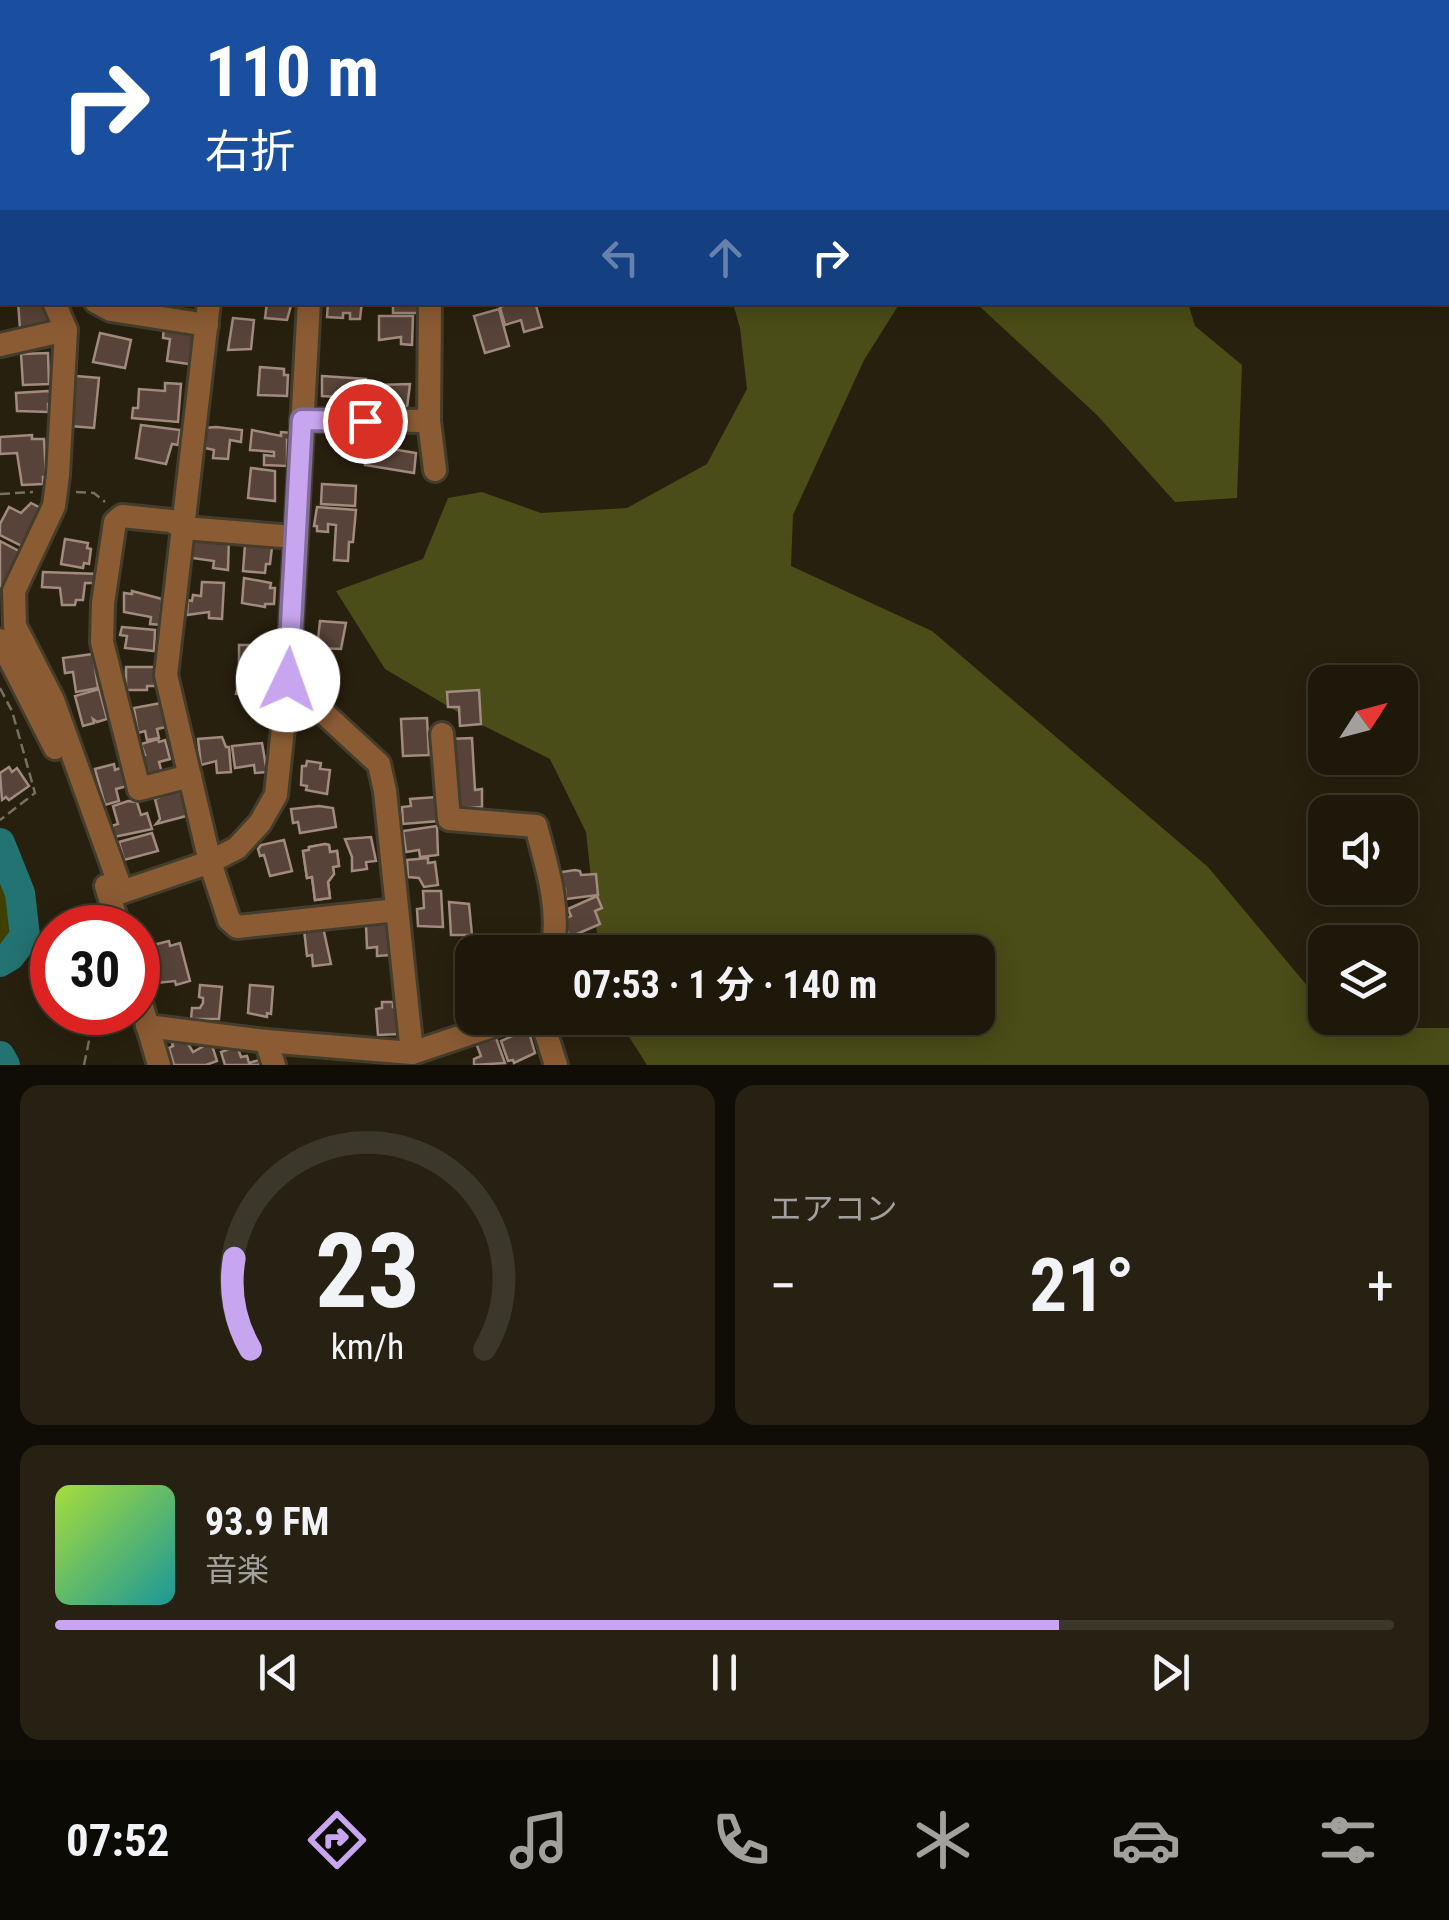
<!DOCTYPE html>
<html lang="ja">
<meta charset="utf-8">
<style>
:root{--surface:#1e180a;--page:#262113;--text:#f1f3f6;--muted:#a1a09c;--line:#3c372b;--accent:#c7a6ef}
body{margin:0;font-family:"Roboto Condensed","Noto Sans JP",sans-serif;background:var(--page);color:var(--text);height:100vh;display:flex;flex-direction:column;font-size:38px;white-space:nowrap}
*{box-sizing:border-box;margin:0}
p{font-size:32px;color:var(--muted)}
.icon{flex:none;width:55px;height:55px;fill:none;stroke:currentColor;stroke-width:2;stroke-linecap:round;stroke-linejoin:round}
.map{position:relative;height:1065px;overflow:hidden}
.panel{display:flex;flex-direction:column;gap:20px;padding:20px;background:#100d06;flex:1}
.panel>*{flex:none}
.banner{position:absolute;left:0px;top:0px;width:1450px;height:305px;box-shadow:0 5px 25px #0003,0 0 0 2px var(--line);background:#1a4fa0;color:#fff;overflow:hidden}
.needle{width:65px;rotate:54deg}
.buttons{position:absolute;left:1308px;top:665px;display:grid;gap:20px}
.buttons a{display:grid;place-items:center;width:110px;height:110px;border-radius:20px;background:var(--surface);box-shadow:0 5px 25px #0003,0 0 0 2px var(--line);font-size:50px}
.speed{position:absolute;left:30px;top:905px;display:flex;gap:20px;font-size:50px;font-weight:700;text-align:center}
.speed>*{display:grid;place-content:center;width:130px;height:130px;border-radius:50%;background:var(--surface);box-shadow:0 5px 25px #0003,0 0 0 2px var(--line);line-height:1}
.speed .limit{border:15px solid #d22;background:#fff;color:#111}
.pin{position:absolute;display:grid;place-items:center;width:85px;height:85px;color:#fff;margin:-42px;border:5px solid #fff;border-radius:50%;box-shadow:0 2px 10px #0007}
.me{position:absolute;width:110px;margin:-55px;rotate:3deg;stroke-linejoin:round;filter:drop-shadow(0 0 8px #0008)}
.turn{display:flex;align-items:center;gap:35px;height:210px;padding:0 40px;font-size:45px}
.turn .icon{width:130px;height:130px;stroke-width:2.5}
.turn b{display:block;font-size:70px;line-height:85px}
.lanes{display:flex;align-items:center;height:95px;padding:0 40px;background:#0003;justify-content:center;gap:50px;direction:ltr}
.lanes .off{opacity:.35}
.big{font-size:75px;font-weight:700;line-height:1.1}
.panel .widget{flex:1;display:flex;flex-direction:column;justify-content:center;gap:15px;min-width:0;padding:0 35px;border-radius:20px;background:var(--page)}
.panel .dial{align-items:center;gap:0}
.dial svg{height:260px;overflow:visible;fill:none;stroke:var(--line);stroke-width:7;stroke-linecap:round;text-anchor:middle}
.dial text{fill:var(--text);stroke:none}
.song{display:flex;align-items:center;gap:30px}
.cover{width:120px;height:120px;border-radius:15px;background:linear-gradient(135deg,hsl(80 70% 55%),hsl(180 70% 35%))}
.played{height:10px;border-radius:5px;background:linear-gradient(90deg,var(--accent) 75%,var(--line) 75%)}
.keys{display:flex;justify-content:space-around;direction:ltr}
.heat{display:flex;justify-content:space-between;align-items:center;font-size:55px;direction:ltr}
.panel .tiles{flex:1;display:grid;gap:20px;grid-template-columns:1fr 1fr}
.widget:last-child{grid-column:span 2}
.trip{position:absolute;left:455px;top:935px;width:540px;height:100px;border-radius:20px;background:var(--surface);box-shadow:0 5px 25px #0003,0 0 0 2px var(--line);font-weight:700;line-height:100px;text-align:center}
.tab-bar{display:flex;height:160px;justify-content:space-around;align-items:center;background:#0c0a04;color:var(--muted)}
.tab-bar .icon{width:70px;height:70px}
.tab-bar .on{color:var(--accent)}
.tab-bar b{font-size:45px;color:var(--text)}
.map>svg:first-child{display:block}
.green{fill:#404100}
.forest{fill:#4a4d17}
.lines{fill:none;stroke-linecap:round;stroke-linejoin:round}
.river{stroke:#247373;stroke-width:30}
.building{fill:#574339;stroke:#a18a7e;stroke-width:2.5}
.minor-casing{stroke:#443d2c;stroke-width:28}
.path{stroke:#777060;stroke-width:2.5;stroke-dasharray:10 5;stroke-linecap:butt}
.minor{stroke:#8b5c34;stroke-width:22}
.route-casing{stroke:#816c9b;stroke-width:25}
.route{stroke:#c7a6ef;stroke-width:18}
</style>
<div class="map">
<svg width="1449" height="1065" viewBox="0 0 1449 1065">
<rect width="100%" height="100%" fill="#28200e"/>
<polygon class="green" points="0,843 20,893 25,936 10,956 0,962"/>
<g class="forest">
<polygon points="815,0 1091,0 1092,2 816,2"/>
<polygon points="733,303 897,303 898,306 864,360 793,515 791,566 932,631 1208,867 1325,1007 1325,1018 1344,1018 1379,1028 1449,1028 1449,1065 647,1065 617,1018 978,1018 978,952 599,952 586,832 550,759 468,718 385,669 336,591 423,559 448,498 482,492 541,513 627,508 707,464 747,389 740,328"/>
<polygon points="976,303 1188,303 1195,326 1242,365 1237,498 1175,502 1097,415"/>
</g>
<g class="lines">
<g class="river">
<polyline points="0,843 20,893 25,936 10,956 0,962"/>
<polyline points="0,1056 5,1065"/>
</g>
</g>
<g class="building">
<polygon points="18,302 45,302 49,322 20,329"/>
<polygon points="267,302 292,302 287,320 265,318"/>
<polygon points="328,302 362,302 360,319 350,319 350,313 343,313 343,318 327,317"/>
<polygon points="381,302 417,303 418,313 393,313 393,305 381,305"/>
<polygon points="516,302 535,302 542,327 524,332 521,320 505,325 500,307"/>
<polygon points="499,309 509,346 485,353 474,316"/>
<polygon points="379,316 413,316 412,345 401,344 401,337 379,340"/>
<polygon points="233,318 254,320 251,349 228,350"/>
<polygon points="164,326 197,330 189,364 167,361 170,339 163,338"/>
<polygon points="100,333 131,340 125,368 93,362"/>
<polygon points="48,353 49,384 23,385 21,354"/>
<polygon points="260,367 284,369 284,375 288,375 287,396 258,395"/>
<polygon points="76,376 99,378 94,428 71,426"/>
<polygon points="322,376 366,379 365,399 337,400 337,397 322,396"/>
<polygon points="165,383 181,384 178,422 132,418 133,408 138,408 139,389 165,391"/>
<polygon points="410,384 407,408 378,409 377,385"/>
<polygon points="48,391 51,393 52,404 48,404 48,412 17,411 16,393"/>
<polygon points="141,425 180,430 178,445 172,444 166,464 136,458"/>
<polygon points="216,427 242,430 241,442 230,440 228,459 213,458 214,450 205,448 205,428"/>
<polygon points="252,430 281,436 281,432 293,433 292,441 287,440 287,466 264,465 264,455 274,456 274,452 250,450"/>
<polygon points="32,435 32,439 44,439 46,477 43,477 43,484 22,485 17,453 0,454 0,437"/>
<polygon points="368,445 416,453 414,473 365,465"/>
<polygon points="251,468 275,471 275,501 248,498"/>
<polygon points="322,484 356,486 355,506 321,504"/>
<polygon points="31,503 43,509 24,547 0,535 0,524 9,507 21,513"/>
<polygon points="317,507 356,510 353,542 349,542 348,561 334,560 336,525 328,524 328,532 317,531 317,526 314,526"/>
<polygon points="194,534 229,537 228,570 213,568 214,561 192,558"/>
<polygon points="65,539 88,543 87,548 91,549 89,564 84,563 83,568 61,564"/>
<polygon points="0,541 21,552 2,587 0,586"/>
<polygon points="245,545 272,547 270,564 266,564 265,573 243,571"/>
<polygon points="43,572 99,574 98,583 85,583 83,600 76,600 75,605 62,605 60,588 42,587"/>
<polygon points="244,578 271,583 270,588 275,588 274,604 265,604 265,607 242,603"/>
<polygon points="202,582 224,583 222,619 209,618 209,612 187,615 188,600 192,601 193,595 201,596"/>
<polygon points="132,591 162,599 160,617 164,618 163,625 150,624 151,617 124,612 124,593 132,594"/>
<polygon points="320,621 346,623 341,649 317,648"/>
<polygon points="122,627 155,630 154,651 125,648 127,636 120,635"/>
<polygon points="239,645 267,645 266,671 239,670"/>
<polygon points="93,654 98,688 76,692 73,672 65,673 63,658"/>
<polygon points="126,667 156,667 157,686 147,686 147,690 126,690"/>
<polygon points="241,674 271,678 270,697 236,694"/>
<polygon points="99,689 107,719 97,722 93,719 94,723 83,726 75,696"/>
<polygon points="479,690 481,724 460,726 459,707 448,707 447,692"/>
<polygon points="161,703 166,727 157,729 159,738 147,740 145,731 138,733 134,708"/>
<polygon points="427,718 429,755 403,756 401,719"/>
<polygon points="222,737 226,747 229,747 231,772 217,773 216,761 201,765 198,739"/>
<polygon points="472,738 475,790 482,789 482,807 453,809 449,739"/>
<polygon points="158,739 159,742 165,740 170,759 159,762 162,773 150,777 141,756 145,755 141,744"/>
<polygon points="262,743 267,772 255,773 254,765 235,768 232,746"/>
<polygon points="307,761 321,763 320,769 330,770 327,794 306,790 307,786 301,785 302,766 306,766"/>
<polygon points="114,764 115,770 120,768 124,774 127,786 116,789 119,801 105,805 95,769"/>
<polygon points="9,767 12,772 17,768 29,786 9,800 6,797 2,800 0,773"/>
<polygon points="172,791 185,793 190,815 156,824 160,819 155,799"/>
<polygon points="436,797 439,821 403,824 402,807 411,806 410,799"/>
<polygon points="128,801 137,802 141,815 147,813 152,829 114,837 111,826 118,824 113,806"/>
<polygon points="319,806 333,808 336,827 300,833 298,822 293,823 291,809"/>
<polygon points="437,826 438,855 420,857 419,850 406,852 403,831"/>
<polygon points="152,833 158,851 124,860 119,842"/>
<polygon points="371,837 376,861 366,862 367,869 352,871 352,857 345,839"/>
<polygon points="284,840 292,871 270,876 264,855 260,856 258,849 261,845"/>
<polygon points="325,844 329,845 330,852 337,851 339,866 333,867 334,874 328,882 330,898 315,900 312,877 307,878 303,851 309,850 309,847"/>
<polygon points="325,844 329,845 330,852 337,851 339,866 333,867 334,874 328,882 330,898 315,900 312,877 307,878 303,851 309,850 309,847"/>
<polygon points="428,858 428,863 435,862 438,885 424,887 419,878 408,877 407,860"/>
<polygon points="575,870 580,871 581,875 596,874 598,895 566,899 565,889 557,890 555,873"/>
<polygon points="423,891 441,891 443,927 418,926 417,909 424,908"/>
<polygon points="597,896 602,908 595,911 600,924 570,937 563,920 571,916 568,909"/>
<polygon points="449,902 469,904 472,935 451,935"/>
<polygon points="387,922 391,939 387,941 392,941 391,955 377,956 377,947 367,948 366,925"/>
<polygon points="323,927 331,964 313,966 312,955 307,956 304,929"/>
<polygon points="169,941 170,946 180,943 190,981 176,985 175,981 157,983 154,969 159,967 153,945"/>
<polygon points="200,985 222,987 219,1019 191,1019 192,1008 200,1008 203,1003 203,998 199,997"/>
<polygon points="250,985 273,987 271,1014 267,1013 267,1017 248,1013"/>
<polygon points="382,1002 393,1002 393,1007 398,1006 400,1034 378,1035 376,1009 382,1008"/>
<polygon points="550,1018 577,1018 578,1021 554,1030"/>
<polygon points="528,1029 535,1053 514,1063 513,1060 508,1061 501,1041"/>
<polygon points="490,1038 491,1040 496,1038 505,1063 474,1065 474,1059 481,1056 476,1043"/>
<polygon points="185,1039 193,1052 211,1042 217,1061 206,1065 174,1065 169,1048 173,1046 172,1043"/>
<polygon points="237,1046 241,1057 247,1056 249,1063 259,1060 260,1065 225,1065 221,1052"/>
</g>
<g class="lines">
<g class="minor-casing">
<g id="minor">
<polyline points="9,0 16,2"/>
<polyline points="334,0 338,2"/>
<polyline points="383,0 384,2"/>
<polyline points="1372,0 1373,2"/>
<polyline points="58,2 59,0"/>
<polyline points="183,2 183,0"/>
<polyline points="1285,2 1287,0"/>
<polyline points="1448,77 1449,78"/>
<polyline points="0,121 2,124"/>
<polyline points="0,216 2,217"/>
<polyline points="54,302 66,330 58,475 54,506 14,591 15,626 53,700 122,892"/>
<polyline points="96,302 111,310 207,325"/>
<polyline points="209,302 166,675 210,862 229,920 237,927 397,910"/>
<polyline points="430,302 429,421 435,470"/>
<polyline points="0,345 66,330"/>
<polyline points="302,420 429,421"/>
<polyline points="0,640 55,748"/>
<polyline points="288,680 379,764 385,791 412,1053"/>
<path d="M442 734 449 819 536 826C547 867 561 910 552 952"/>
<polyline points="190,776 139,789 102,642 103,603 115,522 122,516 171,521 184,528 294,537"/>
<polyline points="106,886 119,928"/>
<polyline points="110,896 210,862 237,848 260,823 276,795 288,680 309,302"/>
<polyline points="138,993 159,1065"/>
<polyline points="541,1018 556,1065"/>
<polyline points="147,1026 266,1041 412,1053 516,1018"/>
<polyline points="266,1041 274,1065"/>
</g>
</g>
<g class="path">
<polyline points="76,492 94,493 105,502"/>
<polyline points="0,494 33,492"/>
<polyline points="0,688 12,711 35,793 0,820"/>
<polyline points="86,928 92,910"/>
<polyline points="84,1065 95,1012"/>
</g>
<use href="#minor" class="minor"/>
</g>
<g class="lines">
<g class="route-casing">
<polyline id="route" points="288,680 302,420 365,421"/>
</g>
<use href="#route" class="route"/>
</g>
</svg>
<div class="buttons">
<a><svg class="needle" viewBox="-14 -14 28 28"><path d="M0-13l5 13h-10z" fill="#e53935"/><path d="M0 13l5-13h-10z" fill="#a1a09c"/></svg></a>
<a><svg class="icon" aria-label="sound" viewBox="0 0 24 24"><path d="M4 9h4l5-4v14l-5-4H4zM17 9q2 3 0 6"/></svg></a>
<a><svg class="icon" aria-label="layers" viewBox="0 0 24 24"><path d="M12 4l9 5-9 5-9-5zM3 14l9 5 9-5"/></svg></a>
</div>
<div class="speed"><div class="limit">30</div></div>
<div class="pin" style="left:365px;top:421px;background:#d93025"><svg class="icon" aria-label="arrive" viewBox="0 0 24 24"><path d="M6 21V4h12l-3 4 3 4H6"/></svg></div>
<svg class="me" style="left:288px;top:680px" viewBox="-20 -20 40 40"><circle r="19" fill="#fff"/><path d="M0-13L10 11 0 6-10 11z" fill="#c7a6ef"/></svg>
<div class="trip">07:53 · 1 分 · 140 m</div>
<div class="banner">
<div class="turn"><svg class="icon" aria-label="right" viewBox="0 0 24 24"><path d="M7 20v-9h11M14 6l5 5-5 5"/></svg><div><b>110 m</b>右折</div></div>
<div class="lanes"><svg class="icon off" aria-label="left" viewBox="0 0 24 24"><path d="M17 20v-9H6M10 6l-5 5 5 5"/></svg><svg class="icon off" aria-label="ahead" viewBox="0 0 24 24"><path d="M12 20V5M6 11l6-6 6 6"/></svg><svg class="icon" aria-label="right" viewBox="0 0 24 24"><path d="M7 20v-9h11M14 6l5 5-5 5"/></svg></div>
</div>
</div>
<section class="panel">
<div class="tiles">
<div class="widget dial"><svg viewBox="0 0 100 80">
<path d="M14 69A42 42 0 1 1 86 69"/>
<path d="M14 69A42 42 0 0 1 9 41" stroke="#c7a6ef"/>
<text x="50" y="56" font-size="32" font-weight="700">23</text>
<text x="50" y="72" font-size="11">km/h</text>
</svg></div>
<div class="widget"><p>エアコン</p>
<div class="heat"><a>−</a><b class="big">21°</b><a>+</a></div>
</div>
<div class="widget">
<div class="song"><i class="cover"></i><div><b>93.9 FM</b><p>音楽</p></div></div>
<div class="played"></div>
<div class="keys"><svg class="icon" aria-label="previous" viewBox="0 0 24 24"><path d="M18 5L8 12l10 7zM5 5v14"/></svg><svg class="icon" aria-label="pause" viewBox="0 0 24 24"><path d="M8 5v14M16 5v14"/></svg><svg class="icon" aria-label="next" viewBox="0 0 24 24"><path d="M6 5l10 7-10 7zM19 5v14"/></svg></div>
</div>
</div>
</section>
<nav class="tab-bar">
<b>07:52</b>
<svg class="icon on" aria-label="directions" viewBox="0 0 24 24"><path d="M12 3l9 9-9 9-9-9zM9 14v-3h6M13 9l2 2-2 2"/></svg>
<svg class="icon" aria-label="music" viewBox="0 0 24 24"><path d="M9 18V5l10-2v13"/><circle cx="6" cy="18" r="3"/><circle cx="16" cy="16" r="3"/></svg>
<svg class="icon" aria-label="phone" viewBox="0 0 24 24"><path d="M5 4h4l2 5-3 2q2 4 5 5l2-3 5 2v4C11 20 4 13 5 4z"/></svg>
<svg class="icon" aria-label="climate" viewBox="0 0 24 24"><path d="M12 3v18M4 7l16 10M4 17L20 7"/></svg>
<svg class="icon" aria-label="car" viewBox="0 0 24 24"><path d="M5 17H2v-5l4-1 3-4h7l3 4 3 1v5h-3M9 17h6M6 11h13"/><circle cx="7" cy="17" r="2"/><circle cx="17" cy="17" r="2"/></svg>
<svg class="icon" aria-label="filters" viewBox="0 0 24 24"><path d="M4 7h16M4 17h16"/><circle cx="9" cy="7" r="2"/><circle cx="15" cy="17" r="2"/></svg>
</nav>
